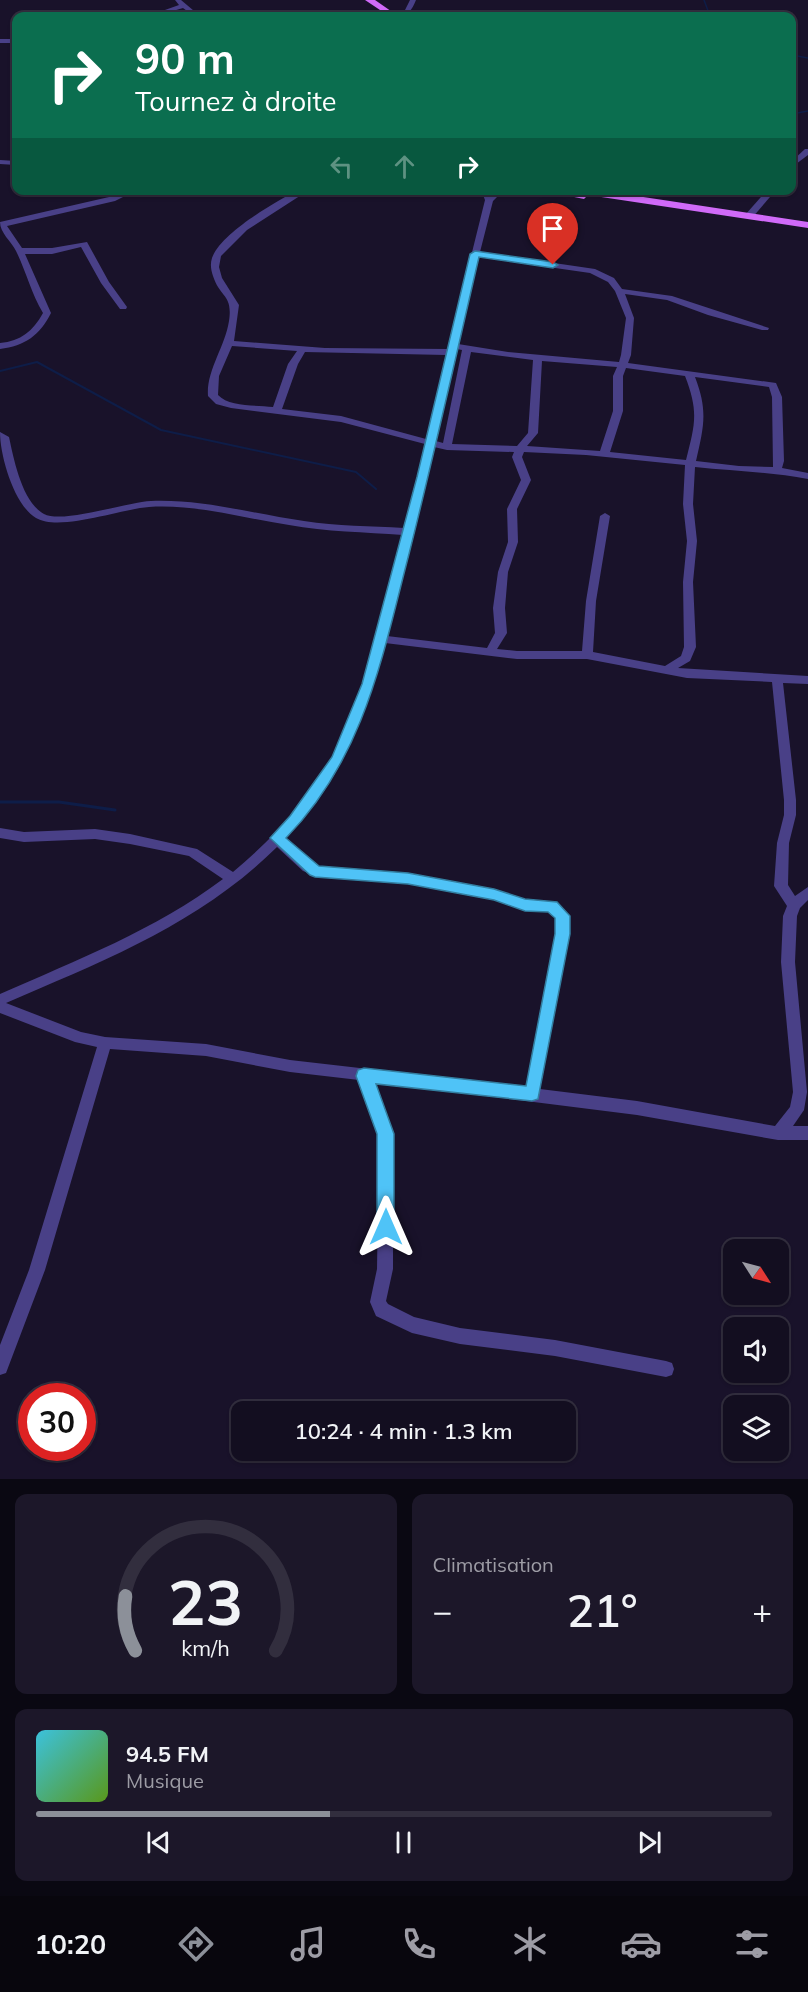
<!DOCTYPE html>
<html lang="fr">
<meta charset="utf-8">
<style>
:root{--surface:#130e20;--page:#1c1729;--text:#f1f3f6;--muted:#9d9ca5;--line:#322e3e;--accent:#8c9099}
body{margin:0;font-family:Mulish,sans-serif;background:var(--page);color:var(--text);height:100vh;display:flex;flex-direction:column;font-size:22px;white-space:nowrap}
*{box-sizing:border-box;margin:0}
p{font-size:20px;color:var(--muted)}
.icon{flex:none;width:33px;height:33px;fill:none;stroke:currentColor;stroke-width:2;stroke-linecap:round;stroke-linejoin:round}
.map{position:relative;height:1479px;overflow:hidden}
.drawer{display:flex;flex-direction:column;gap:15px;padding:15px;background:#0a0812;flex:1}
.drawer>*{flex:none}
.hud{position:absolute;left:12px;top:12px;width:784px;height:183px;border-radius:12px;box-shadow:0 2px 4px #0004,0 0 0 2px var(--line);background:#0b6e4f;color:#fff;overflow:hidden}
.needle{width:39px;rotate:126deg}
.tools{position:absolute;left:723px;top:1239px;display:grid;gap:12px}
.tools a{display:grid;place-items:center;width:66px;height:66px;border-radius:12px;background:var(--surface);box-shadow:0 2px 4px #0004,0 0 0 2px var(--line);font-size:30px}
.speed{position:absolute;left:18px;top:1383px;display:flex;gap:12px;font-size:30px;font-weight:700;text-align:center}
.speed>*{display:grid;place-content:center;width:78px;height:78px;border-radius:50%;background:var(--surface);box-shadow:0 2px 4px #0004,0 0 0 2px var(--line);line-height:1}
.speed .limit{border:9px solid #d22;background:#fff;color:#111}
.pin{position:absolute;display:grid;place-items:center;width:51px;height:51px;color:#fff;margin:-62px -26px;border-radius:50% 50% 50% 0;rotate:-45deg;box-shadow:0 0 6px #0007}
.pin .icon{rotate:45deg}
.me{position:absolute;width:66px;margin:-33px;rotate:0deg;stroke-linejoin:round;filter:drop-shadow(0 0 4px #0008)}
.turn{display:flex;align-items:center;gap:21px;height:126px;padding:0 24px;font-size:27px}
.turn .icon{width:78px;height:78px;stroke-width:2.5}
.turn b{display:block;font-size:42px;line-height:51px}
.lanes{display:flex;align-items:center;height:57px;padding:0 24px;background:#0003;justify-content:center;gap:30px;direction:ltr}
.lanes .off{opacity:.35}
.big{font-size:45px;font-weight:600;line-height:1.1}
.drawer .widget{flex:1;display:flex;flex-direction:column;justify-content:center;gap:9px;min-width:0;padding:0 21px;border-radius:12px;background:var(--page)}
.drawer .dial{align-items:center;gap:0}
.dial svg{height:156px;overflow:visible;fill:none;stroke:var(--line);stroke-width:7;stroke-linecap:round;text-anchor:middle}
.dial text{fill:var(--text);stroke:none}
.song{display:flex;align-items:center;gap:18px}
.cover{width:72px;height:72px;border-radius:9px;background:linear-gradient(135deg,hsl(190 70% 55%),hsl(90 70% 35%))}
.played{height:6px;border-radius:3px;background:linear-gradient(90deg,var(--accent) 40%,var(--line) 40%)}
.keys{display:flex;justify-content:space-around;direction:ltr}
.heat{display:flex;justify-content:space-between;align-items:center;font-size:33px;direction:ltr}
.drawer .tiles{flex:1;display:grid;gap:15px;grid-template-columns:1fr 1fr}
.widget:last-child{grid-column:span 2}
.trip{position:absolute;left:231px;top:1401px;width:345px;height:60px;border-radius:12px;background:var(--surface);box-shadow:0 2px 4px #0004,0 0 0 2px var(--line);font-weight:600;line-height:60px;text-align:center}
.tabs{display:flex;height:96px;justify-content:space-around;align-items:center;background:#08060d;color:var(--muted)}
.tabs .icon{width:42px;height:42px}
.tabs .active{color:var(--accent)}
.tabs b{font-size:27px;color:var(--text)}
.map>svg:first-child{display:block}
.lines{fill:none;stroke-linecap:round;stroke-linejoin:round}
.stream-far2{stroke:#0e1d48;stroke-width:1.5}
.stream-far1{stroke:#0e1d48;stroke-width:2}
.stream{stroke:#0e1d48;stroke-width:3}
.minor{fill:#494087;fill-rule:evenodd}
.major{fill:#d06af8;fill-rule:evenodd}
.route{fill:#4fc3f7;stroke:#337fa1;stroke-width:1.5}
</style>
<div class="map">
<svg width="808" height="1479" viewBox="0 0 808 1479">
<rect width="100%" height="100%" fill="#19122a"/>
<g class="lines">
<g class="stream-far2">
<polyline points="704,0 710,16"/>
<polyline points="792,55 808,58"/>
<polyline points="792,114 808,111"/>
</g>
<polyline class="stream-far1" points="0,371 37,362 161,430 356,472 376,489"/>
<polyline class="stream" points="0,802 59,802 115,810"/>
<g class="minor">
<polygon points="175,0 181,0 200,16 194,16 183,8 156,16 148,16 179,5"/>
<path d="M410 0H416C412 10 408 16 396 16L405 10Z"/>
<rect x="0" y="39" width="16" height="4"/>
<polygon points="805,149 808,149 808,155 792,167 792,161"/>
<polygon points="0,160 16,161 16,165 0,164"/>
<path d="M125 190H137L115 201 7 226 22 248H52L87 242 109 282 127 307 126 309H120L101 283 81 247 52 254H25L51 313C40 335 25 346 0 349V343C21 341 33 331 43 313 31 293 26 271 16 251 11 241 0 233 0 222L109 197Z"/>
<path d="M298 190H309L247 230 221 256 219 267 222 278 239 305 234 341 325 348 448 349 485 200 481 190H489L491 194 495 190H504L493 201 480 252 595 269 614 278 622 289 672 296 769 328 768 330H762L708 315 667 300 625 294 634 318 631 355 628 363 776 383 782 397 784 461 782 468 808 473V479C771 472 733 471 695 467L693 504 697 541 693 582 696 647 690 661 678 668 808 676V684L783 683 796 800V815L789 843 788 885 795 896 808 887V900L800 908 797 916 795 962 807 1092 804 1110 793 1126H808V1140H778L637 1115 374 1082 393 1134V1269L386 1301 388 1304 414 1317 460 1328 555 1340 666 1361 672 1363 674 1369 672 1375 666 1377 555 1356 460 1344 412 1333 376 1316 370 1302 377 1269 379 1134 359 1080 290 1072 206 1056 110 1049 45 1270 6 1373 0 1375V1345L29 1270 97 1047 75 1042 0 1013V994C77 960 155 930 223 879L189 856 130 844 95 839 24 842 0 838V828L24 832 95 829 130 834 197 849 233 872C271 840 306 804 331 760 368 696 384 607 403 535 365 532 326 532 289 525 243 518 196 504 149 507 120 509 60 532 36 518 14 505 0 456 0 432L9 437C14 460 22 502 44 514 63 524 127 502 151 501 203 499 254 514 304 521 337 526 371 526 404 528L425 444 341 422 231 408 216 404 208 396C206 371 225 347 229 321 233 294 220 298 213 276 211 270 210 264 212 258 221 233 275 202 298 190ZM479 257 590 273 608 282 615 291 626 318 621 355 619 362 508 352 458 344ZM232 346 297 351 288 364 273 407C256 405 229 407 218 395L219 376ZM457 349 462 350 443 443 436 441ZM305 352 446 355 426 439 341 416 282 409 298 364ZM471 352 533 360 528 433 517 446 452 444ZM542 361 617 367 613 376V411L600 451 527 446 538 433ZM626 368 685 376C699 412 695 424 686 460L610 452 623 411V376ZM695 377 769 387 772 397 773 467 739 466 696 461C704 426 708 411 695 377ZM434 447 447 450 514 452 512 457 521 480 507 509 508 542 498 572 493 608 495 633 487 648 387 636ZM524 452 586 455 685 465 683 504 687 541 683 582 684 647 681 656 665 666 593 652 596 601 610 516 605 513 600 516 586 601 582 651H517L497 649 507 633 505 608 508 572 518 542 517 509 531 480 522 457ZM385 643 517 659H587L687 678 772 682 784 800V815L777 843 774 886 787 906 783 916 781 962 793 1092 790 1107 775 1126 637 1101 540 1089 569 934V916L557 902 525 900 494 890 408 874 321 867 313 863 285 839C339 781 366 720 385 643ZM277 847 303 871 320 877 408 884 494 900 525 910 549 911 555 918V934L526 1087 290 1060 206 1044 105 1037 81 1032 6 1003C105 960 199 924 277 847Z"/>
<polygon points="631,190 640,190 631,199 625,199 624,197"/>
<polygon points="767,190 776,190 752,218 746,218 746,214"/>
</g>
<g class="major">
<polygon points="365,0 375,0 398,16 389,16"/>
<polygon points="540,190 597,190 808,222 808,228 588,195 584,199"/>
</g>
</g>
<path class="route" d="M475 251 553 262 558 265 553 268 479 257C456 356 434 455 409 554 382 658 364 758 286 838L319 866 408 873 494 889 525 899 557 902 570 916V934L538 1099 532 1101 376 1084 394 1134V1227L392 1233 386 1235 379 1233 377 1227V1134L356 1076 358 1070 364 1068 526 1086 555 934V918L548 912 525 911 494 900 408 884 315 877 310 875 270 838 290 816 332 757 362 684 417 477 470 254Z"/>
</svg>
<div class="tools">
<a><svg class="needle" viewBox="-14 -14 28 28"><path d="M0-13l5 13h-10z" fill="#e53935"/><path d="M0 13l5-13h-10z" fill="#9d9ca5"/></svg></a>
<a><svg class="icon" aria-label="sound" viewBox="0 0 24 24"><path d="M4 9h4l5-4v14l-5-4H4zM17 9q2 3 0 6"/></svg></a>
<a><svg class="icon" aria-label="layers" viewBox="0 0 24 24"><path d="M12 4l9 5-9 5-9-5zM3 14l9 5 9-5"/></svg></a>
</div>
<div class="speed"><div class="limit">30</div></div>
<div class="pin" style="left:553px;top:265px;background:#d93025"><svg class="icon" aria-label="arrive" viewBox="0 0 24 24"><path d="M6 21V4h12l-3 4 3 4H6"/></svg></div>
<svg class="me" style="left:386px;top:1227px" viewBox="-20 -20 40 40"><path d="M0-17L14 15 0 8-14 15z" fill="#4fc3f7" stroke="#fff" stroke-width="4"/></svg>
<div class="trip">10:24 · 4 min · 1.3 km</div>
<div class="hud">
<div class="turn"><svg class="icon" aria-label="right" viewBox="0 0 24 24"><path d="M7 20v-9h11M14 6l5 5-5 5"/></svg><div><b>90 m</b>Tournez à droite</div></div>
<div class="lanes"><svg class="icon off" aria-label="left" viewBox="0 0 24 24"><path d="M17 20v-9H6M10 6l-5 5 5 5"/></svg><svg class="icon off" aria-label="ahead" viewBox="0 0 24 24"><path d="M12 20V5M6 11l6-6 6 6"/></svg><svg class="icon" aria-label="right" viewBox="0 0 24 24"><path d="M7 20v-9h11M14 6l5 5-5 5"/></svg></div>
</div>
</div>
<section class="drawer">
<div class="tiles">
<div class="widget dial"><svg viewBox="0 0 100 80">
<path d="M14 69A42 42 0 1 1 86 69"/>
<path d="M14 69A42 42 0 0 1 9 41" stroke="#8c9099"/>
<text x="50" y="56" font-size="32" font-weight="700">23</text>
<text x="50" y="72" font-size="11">km/h</text>
</svg></div>
<div class="widget"><p>Climatisation</p>
<div class="heat"><a>−</a><b class="big">21°</b><a>+</a></div>
</div>
<div class="widget">
<div class="song"><i class="cover"></i><div><b>94.5 FM</b><p>Musique</p></div></div>
<div class="played"></div>
<div class="keys"><svg class="icon" aria-label="previous" viewBox="0 0 24 24"><path d="M18 5L8 12l10 7zM5 5v14"/></svg><svg class="icon" aria-label="pause" viewBox="0 0 24 24"><path d="M8 5v14M16 5v14"/></svg><svg class="icon" aria-label="next" viewBox="0 0 24 24"><path d="M6 5l10 7-10 7zM19 5v14"/></svg></div>
</div>
</div>
</section>
<nav class="tabs">
<b>10:20</b>
<svg class="icon active" aria-label="directions" viewBox="0 0 24 24"><path d="M12 3l9 9-9 9-9-9zM9 14v-3h6M13 9l2 2-2 2"/></svg>
<svg class="icon" aria-label="music" viewBox="0 0 24 24"><path d="M9 18V5l10-2v13"/><circle cx="6" cy="18" r="3"/><circle cx="16" cy="16" r="3"/></svg>
<svg class="icon" aria-label="phone" viewBox="0 0 24 24"><path d="M5 4h4l2 5-3 2q2 4 5 5l2-3 5 2v4C11 20 4 13 5 4z"/></svg>
<svg class="icon" aria-label="climate" viewBox="0 0 24 24"><path d="M12 3v18M4 7l16 10M4 17L20 7"/></svg>
<svg class="icon" aria-label="car" viewBox="0 0 24 24"><path d="M5 17H2v-5l4-1 3-4h7l3 4 3 1v5h-3M9 17h6M6 11h13"/><circle cx="7" cy="17" r="2"/><circle cx="17" cy="17" r="2"/></svg>
<svg class="icon" aria-label="filters" viewBox="0 0 24 24"><path d="M4 7h16M4 17h16"/><circle cx="9" cy="7" r="2"/><circle cx="15" cy="17" r="2"/></svg>
</nav>
